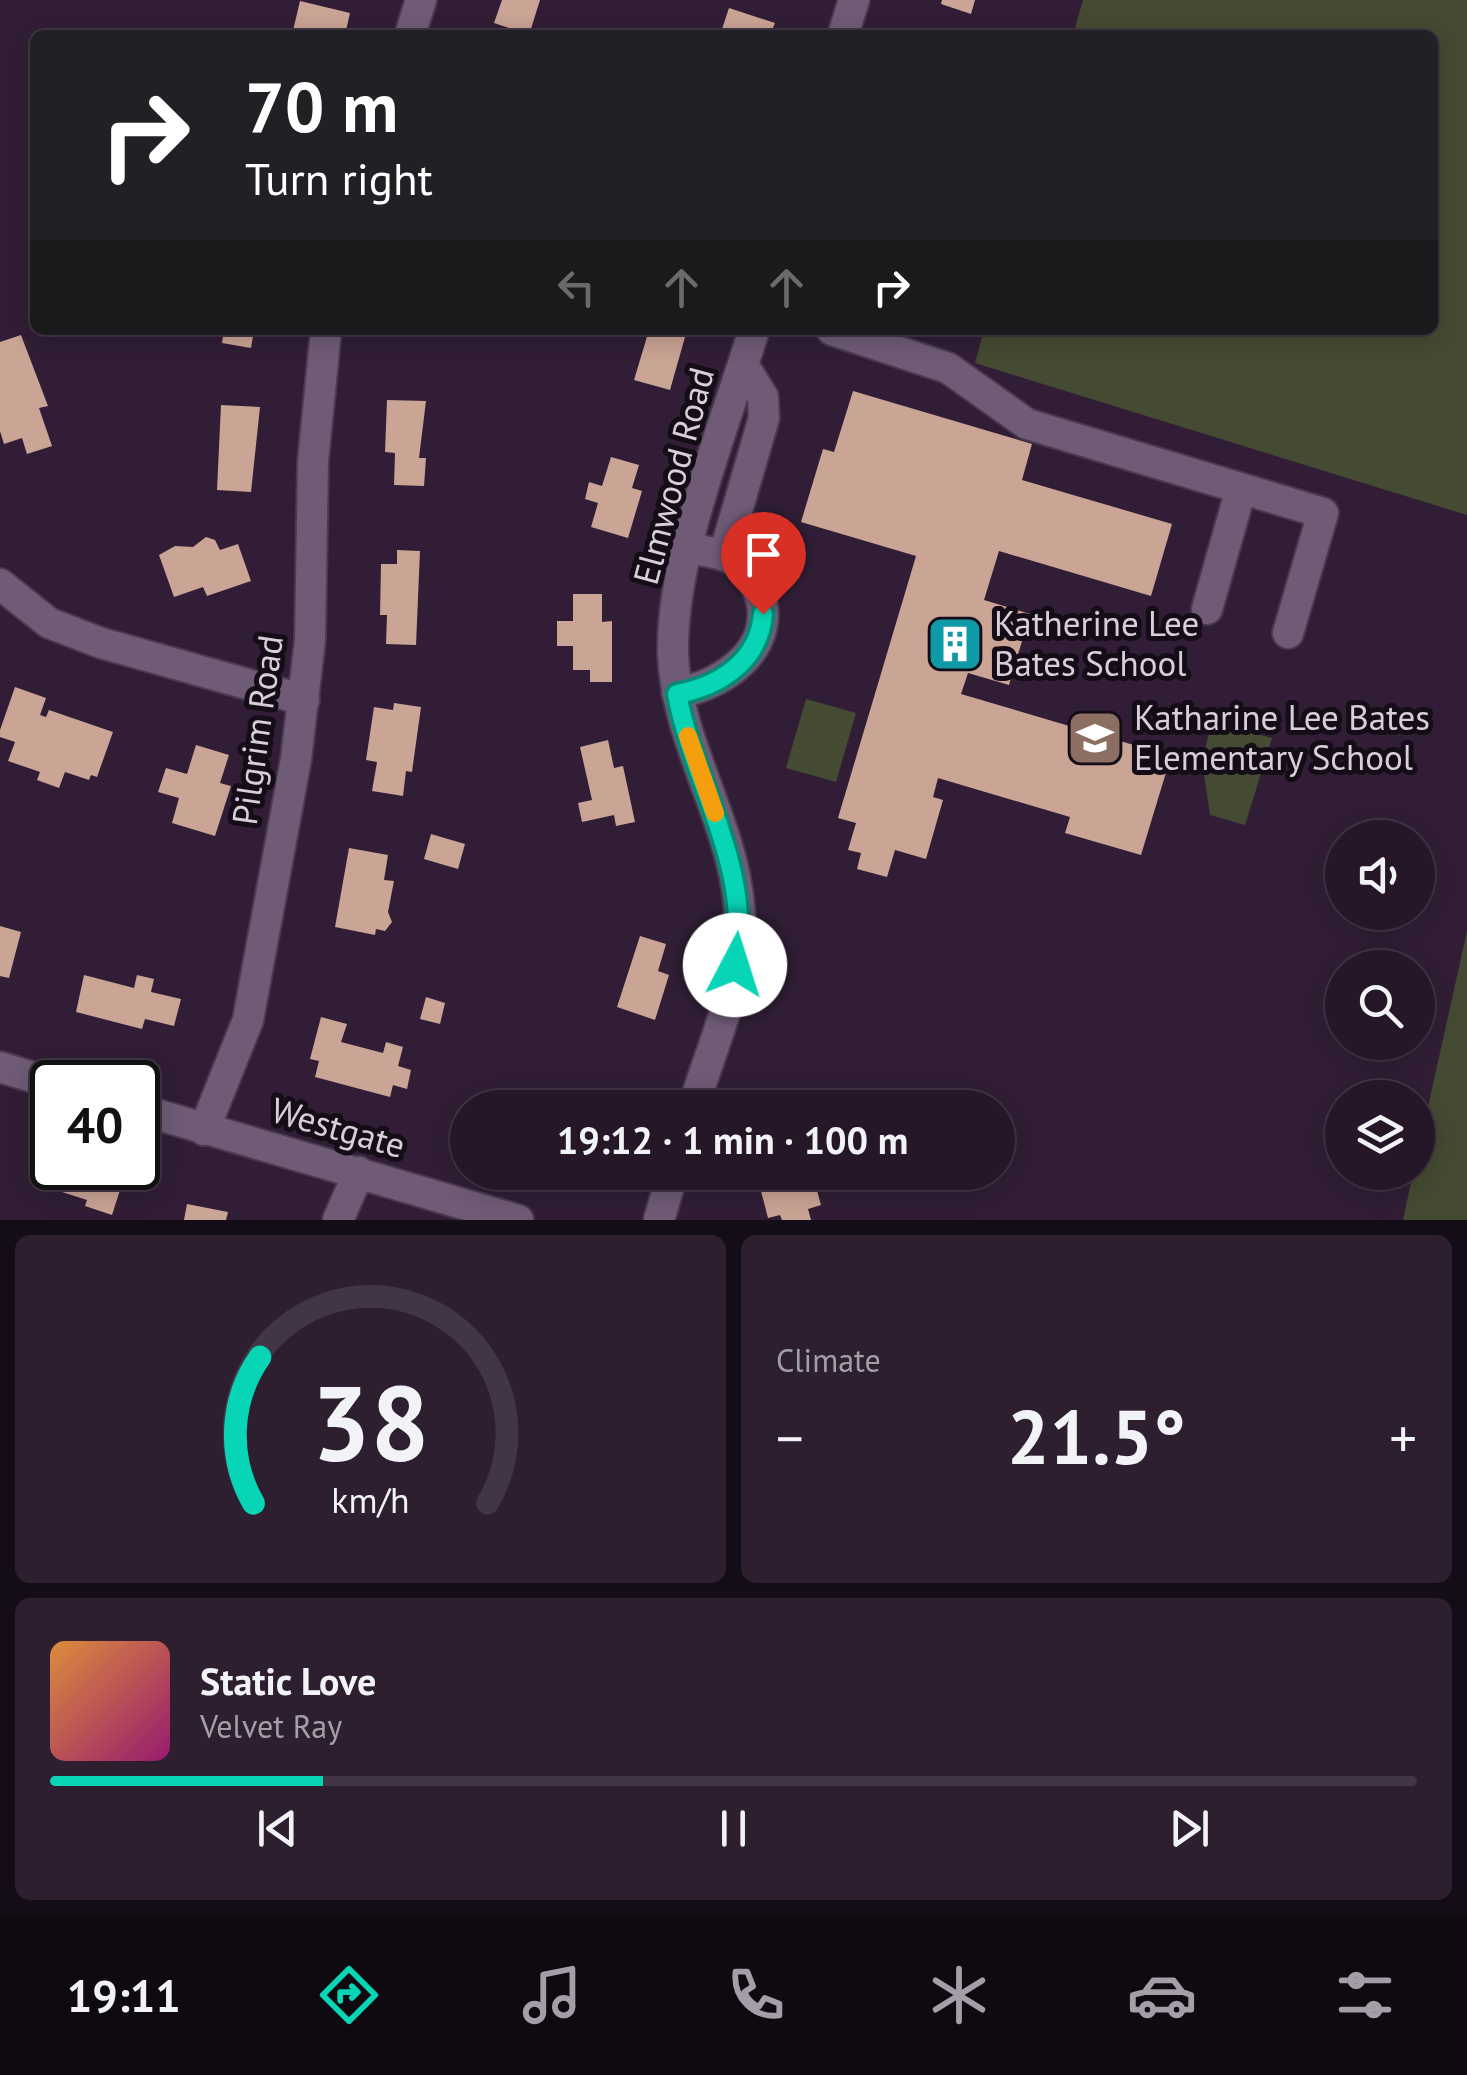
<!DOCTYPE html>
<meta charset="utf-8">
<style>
:root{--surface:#251628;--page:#2d1f30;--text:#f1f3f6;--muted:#a39fa8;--line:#423545;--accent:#08d5b5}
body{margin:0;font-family:"PT Sans",sans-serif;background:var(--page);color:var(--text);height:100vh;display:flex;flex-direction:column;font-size:38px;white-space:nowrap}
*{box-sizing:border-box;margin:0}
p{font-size:32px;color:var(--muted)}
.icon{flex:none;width:55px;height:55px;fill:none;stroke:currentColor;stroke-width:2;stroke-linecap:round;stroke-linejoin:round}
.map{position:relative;height:1220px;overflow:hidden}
.sheet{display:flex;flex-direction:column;gap:15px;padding:15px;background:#140c16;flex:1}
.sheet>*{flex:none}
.banner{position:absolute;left:30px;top:30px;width:1408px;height:305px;border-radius:15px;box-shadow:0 5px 25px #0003,0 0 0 2px var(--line);background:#202124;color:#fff;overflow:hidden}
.buttons{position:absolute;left:1325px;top:820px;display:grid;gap:20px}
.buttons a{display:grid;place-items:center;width:110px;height:110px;border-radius:50%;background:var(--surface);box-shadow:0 5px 25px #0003,0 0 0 2px var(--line);font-size:50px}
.speed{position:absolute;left:30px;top:1060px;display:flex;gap:20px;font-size:50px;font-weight:700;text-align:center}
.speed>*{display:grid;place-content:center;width:130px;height:130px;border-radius:50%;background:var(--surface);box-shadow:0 5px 25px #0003,0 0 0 2px var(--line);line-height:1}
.speed .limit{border:5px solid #111;border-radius:15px;background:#fff;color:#111}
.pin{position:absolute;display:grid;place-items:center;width:85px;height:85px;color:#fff;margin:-102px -42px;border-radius:50% 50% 50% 0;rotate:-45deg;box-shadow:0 0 10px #0007}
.pin .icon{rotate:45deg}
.me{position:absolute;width:110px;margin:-55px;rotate:5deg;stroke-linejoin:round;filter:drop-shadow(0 0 8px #0008)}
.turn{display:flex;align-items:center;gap:35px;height:210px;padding:0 50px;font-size:45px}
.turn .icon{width:130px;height:130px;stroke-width:2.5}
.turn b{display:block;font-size:70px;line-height:85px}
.lanes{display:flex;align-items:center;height:95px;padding:0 50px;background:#0003;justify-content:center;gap:50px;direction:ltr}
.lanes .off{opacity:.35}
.big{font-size:75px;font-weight:700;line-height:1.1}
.sheet .tile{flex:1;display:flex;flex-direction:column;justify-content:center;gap:15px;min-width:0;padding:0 35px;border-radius:15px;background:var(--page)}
.sheet .dial{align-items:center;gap:0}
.dial svg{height:260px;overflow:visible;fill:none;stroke:var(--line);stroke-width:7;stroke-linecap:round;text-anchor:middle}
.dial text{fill:var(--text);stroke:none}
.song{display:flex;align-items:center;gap:30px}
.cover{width:120px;height:120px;border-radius:15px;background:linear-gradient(135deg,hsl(30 70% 55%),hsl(320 70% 35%))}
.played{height:10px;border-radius:5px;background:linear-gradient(90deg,var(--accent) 20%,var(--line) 20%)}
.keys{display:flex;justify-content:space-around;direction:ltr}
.heat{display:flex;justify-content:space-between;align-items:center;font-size:55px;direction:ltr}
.sheet .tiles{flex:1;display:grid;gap:15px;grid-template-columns:1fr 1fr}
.tile:last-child{grid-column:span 2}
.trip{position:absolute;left:450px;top:1090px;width:565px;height:100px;border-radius:50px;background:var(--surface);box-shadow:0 5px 25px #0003,0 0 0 2px var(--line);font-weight:700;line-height:100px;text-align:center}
.tab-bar{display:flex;height:160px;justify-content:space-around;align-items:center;background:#0f0910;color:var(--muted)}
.tab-bar .icon{width:70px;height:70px}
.tab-bar .on{color:var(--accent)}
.tab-bar b{font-size:45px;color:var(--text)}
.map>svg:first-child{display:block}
.green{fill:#454b32}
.building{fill:#caa495}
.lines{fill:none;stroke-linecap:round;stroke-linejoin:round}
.minor-casing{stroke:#4a3a4f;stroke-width:34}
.minor{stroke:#705b76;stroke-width:30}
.route-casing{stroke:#058a76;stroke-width:25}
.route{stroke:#08d5b5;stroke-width:18}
.slow{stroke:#f59e0b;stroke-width:18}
.labels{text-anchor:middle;stroke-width:10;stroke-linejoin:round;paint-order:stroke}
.street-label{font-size:35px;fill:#d9cddc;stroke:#140c16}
.poi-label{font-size:35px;fill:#d9cddc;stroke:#140c16;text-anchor:start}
</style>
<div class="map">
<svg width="1467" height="1220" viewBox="0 0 1467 1220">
<rect width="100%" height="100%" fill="#311e36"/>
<g class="green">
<polygon points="1083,0 1467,0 1467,515 975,363 984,330 1432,330 1432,35 1073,35"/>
<polygon points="806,699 856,713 836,782 786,768"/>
<polygon points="1212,722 1272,738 1245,825 1210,815 1202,761"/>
<polygon points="1467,931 1467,1220 1403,1220 1413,1173 1418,1172 1418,1152"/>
</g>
<g class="building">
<polygon points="502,0 540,0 529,35 507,35 509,28 494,23"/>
<polygon points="942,0 975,0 971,14 941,4"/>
<polygon points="300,1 350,13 345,35 292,35"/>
<polygon points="729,8 775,23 770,35 720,35"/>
<polygon points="224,330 254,330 251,348 222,343"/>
<polygon points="649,330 687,330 670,390 634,380"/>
<polygon points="21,335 48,406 39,408 52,446 27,454 22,438 4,444 0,431 0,342"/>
<polygon points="853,391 1032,444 1022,480 1172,524 1151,596 999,551 984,600 1030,614 1009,685 968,673 961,694 1171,756 1141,855 1065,833 1070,817 938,778 933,797 943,800 926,859 895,850 887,877 857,869 861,853 848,850 856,823 838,818 916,556 801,522 823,449 834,452"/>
<polygon points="387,400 426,401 419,458 426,458 424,486 394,485 395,453 385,452"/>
<polygon points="221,405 260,407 251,492 217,490"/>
<polygon points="611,457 639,465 632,488 642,491 628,538 591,527 598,503 585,499 589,482 602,486"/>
<polygon points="206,537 215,540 220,550 238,544 251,581 207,596 203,587 174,597 159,555 175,546 193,547"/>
<polygon points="397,550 420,551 416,645 386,644 387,615 380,615 381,564 397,564"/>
<polygon points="573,594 602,594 602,622 612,621 612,682 590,682 590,670 573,670 573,646 557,646 557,621 573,621"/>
<polygon points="15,687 46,698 40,715 46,717 49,710 113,732 97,777 91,775 89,780 65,772 59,788 37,780 40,772 8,761 15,742 0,737 0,730"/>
<polygon points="394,703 421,707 412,772 406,771 403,796 372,791 377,762 366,760 374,707 393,710"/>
<polygon points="608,740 614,768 623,766 635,822 616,826 614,815 582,822 578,803 592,800 580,747"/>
<polygon points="196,745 229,755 220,783 231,786 215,836 172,823 179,798 158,792 166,768 187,774"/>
<polygon points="431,834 465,844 458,869 424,859"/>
<polygon points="349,848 388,855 384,880 394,881 388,912 392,922 385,931 376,929 375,935 335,927"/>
<polygon points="0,926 21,932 9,978 0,976"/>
<polygon points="640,936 666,944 658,971 669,975 655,1020 617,1007"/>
<polygon points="84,975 134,988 137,975 154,979 151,992 181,999 174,1026 145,1019 142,1029 76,1012"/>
<polygon points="426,997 445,1003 440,1024 420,1019"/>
<polygon points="321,1017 347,1024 341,1042 383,1053 386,1042 403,1047 398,1066 411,1070 407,1089 393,1085 390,1097 315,1077 319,1061 310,1059"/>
<polygon points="43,1151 52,1154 52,1168 94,1168 91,1177 121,1187 112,1215 85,1206 87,1200 34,1183"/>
<polygon points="756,1172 798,1172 803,1191 816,1187 821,1205 808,1209 811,1220 782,1220 780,1215 768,1218"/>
<polygon points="187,1204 228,1212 226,1220 184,1220"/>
</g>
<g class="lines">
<g class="minor-casing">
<g id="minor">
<polyline points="410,35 421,0"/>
<polyline points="843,35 854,0"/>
<polyline points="832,330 948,368 1027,424 1323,513 1288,633"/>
<polyline points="724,555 764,418 763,397 743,365"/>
<polyline points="0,584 49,623 101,643 304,700"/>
<polyline points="1207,609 1241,489"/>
<path d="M677 693C725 685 780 646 758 590 753 578 745 567 734 560 720 552 702 551 687 548"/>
<polyline points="0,1067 52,1083"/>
<path d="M693 1108C710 1052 738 991 740 932 743 834 676 750 673 653 671 556 725 425 754 330"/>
<polyline points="138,1109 518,1220"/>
<polyline points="204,1130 248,1020 296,759 310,640 313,461 326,330"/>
<polyline points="338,1220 359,1172"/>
<polyline points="659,1220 673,1172"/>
</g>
</g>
<use href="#minor" class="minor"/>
</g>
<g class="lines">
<g class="route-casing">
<path id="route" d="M735 965C753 868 694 785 677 694 720 686 759 661 763 614"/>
</g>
<use href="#route" class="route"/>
<polyline class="slow" points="688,736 715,813"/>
</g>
<defs>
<g id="building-square" transform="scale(2.875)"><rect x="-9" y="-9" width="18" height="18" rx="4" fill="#0f9aa8" stroke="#140c16"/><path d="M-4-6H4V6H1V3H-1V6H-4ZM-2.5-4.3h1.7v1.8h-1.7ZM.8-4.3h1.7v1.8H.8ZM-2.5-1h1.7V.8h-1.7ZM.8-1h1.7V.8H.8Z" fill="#fff"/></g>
<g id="school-square" transform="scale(2.875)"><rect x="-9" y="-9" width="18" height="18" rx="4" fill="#8d6e63" stroke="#140c16"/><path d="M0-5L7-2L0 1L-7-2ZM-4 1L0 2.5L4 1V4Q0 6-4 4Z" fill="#fff"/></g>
</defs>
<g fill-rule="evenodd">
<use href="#building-square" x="955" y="644"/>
<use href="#school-square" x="1095" y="738"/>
</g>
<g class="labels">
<g class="street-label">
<text transform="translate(674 476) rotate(-75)" y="12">Elmwood Road</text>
<text transform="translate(258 730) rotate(-82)" y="12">Pilgrim Road</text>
<text transform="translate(338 1128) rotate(16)" y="12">Westgate</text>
</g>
<g class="poi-label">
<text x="994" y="636">Katherine Lee<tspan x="994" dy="40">Bates School</tspan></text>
<text x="1134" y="730">Katharine Lee Bates<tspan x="1134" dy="40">Elementary School</tspan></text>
</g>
</g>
</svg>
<div class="buttons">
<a><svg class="icon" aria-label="sound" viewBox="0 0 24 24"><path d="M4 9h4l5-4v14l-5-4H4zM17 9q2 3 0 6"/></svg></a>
<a><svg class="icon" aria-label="search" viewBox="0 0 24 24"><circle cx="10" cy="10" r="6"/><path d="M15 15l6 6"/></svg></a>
<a><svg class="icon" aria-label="layers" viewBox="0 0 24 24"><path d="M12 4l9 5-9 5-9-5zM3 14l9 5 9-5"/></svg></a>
</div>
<div class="speed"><div class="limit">40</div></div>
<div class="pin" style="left:763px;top:614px;background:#d93025"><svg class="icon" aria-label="arrive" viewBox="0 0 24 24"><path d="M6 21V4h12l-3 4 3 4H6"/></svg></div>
<svg class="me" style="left:735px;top:965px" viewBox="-20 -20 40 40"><circle r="19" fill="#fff"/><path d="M0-13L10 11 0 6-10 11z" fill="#08d5b5"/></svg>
<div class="trip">19:12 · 1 min · 100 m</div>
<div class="banner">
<div class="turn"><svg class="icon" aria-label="right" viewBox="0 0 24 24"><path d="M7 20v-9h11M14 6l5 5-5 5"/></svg><div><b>70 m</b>Turn right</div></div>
<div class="lanes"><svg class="icon off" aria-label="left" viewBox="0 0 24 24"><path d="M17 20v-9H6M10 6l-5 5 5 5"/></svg><svg class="icon off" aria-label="ahead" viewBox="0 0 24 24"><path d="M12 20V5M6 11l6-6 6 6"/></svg><svg class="icon off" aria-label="ahead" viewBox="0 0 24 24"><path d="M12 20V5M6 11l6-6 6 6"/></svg><svg class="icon" aria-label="right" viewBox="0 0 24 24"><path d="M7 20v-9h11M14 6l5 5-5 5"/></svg></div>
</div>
</div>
<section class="sheet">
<div class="tiles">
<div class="tile dial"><svg viewBox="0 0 100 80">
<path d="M14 69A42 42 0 1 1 86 69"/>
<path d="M14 69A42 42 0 0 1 16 24" stroke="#08d5b5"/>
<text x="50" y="56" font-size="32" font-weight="700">38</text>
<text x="50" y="72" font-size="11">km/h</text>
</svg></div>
<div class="tile"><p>Climate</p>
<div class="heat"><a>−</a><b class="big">21.5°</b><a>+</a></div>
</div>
<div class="tile">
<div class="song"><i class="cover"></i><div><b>Static Love</b><p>Velvet Ray</p></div></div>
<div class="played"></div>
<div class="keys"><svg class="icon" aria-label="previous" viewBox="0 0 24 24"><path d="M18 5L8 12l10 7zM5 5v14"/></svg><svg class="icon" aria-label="pause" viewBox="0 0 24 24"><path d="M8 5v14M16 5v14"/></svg><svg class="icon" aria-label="next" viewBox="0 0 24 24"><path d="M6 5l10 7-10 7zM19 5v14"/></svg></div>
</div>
</div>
</section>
<nav class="tab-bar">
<b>19:11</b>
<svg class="icon on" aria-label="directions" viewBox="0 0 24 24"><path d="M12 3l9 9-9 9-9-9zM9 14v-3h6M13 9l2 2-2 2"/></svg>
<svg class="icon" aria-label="music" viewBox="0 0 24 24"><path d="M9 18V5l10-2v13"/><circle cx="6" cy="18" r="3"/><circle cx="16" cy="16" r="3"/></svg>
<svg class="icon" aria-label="phone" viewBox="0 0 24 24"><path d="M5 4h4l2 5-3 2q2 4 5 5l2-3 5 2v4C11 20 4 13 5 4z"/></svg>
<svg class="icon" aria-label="climate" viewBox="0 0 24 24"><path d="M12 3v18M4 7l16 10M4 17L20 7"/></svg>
<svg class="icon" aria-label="car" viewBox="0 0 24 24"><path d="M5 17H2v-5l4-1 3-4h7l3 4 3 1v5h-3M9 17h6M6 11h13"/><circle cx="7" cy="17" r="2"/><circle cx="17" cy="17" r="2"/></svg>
<svg class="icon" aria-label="filters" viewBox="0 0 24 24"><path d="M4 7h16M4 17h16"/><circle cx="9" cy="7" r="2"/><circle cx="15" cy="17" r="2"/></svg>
</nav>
